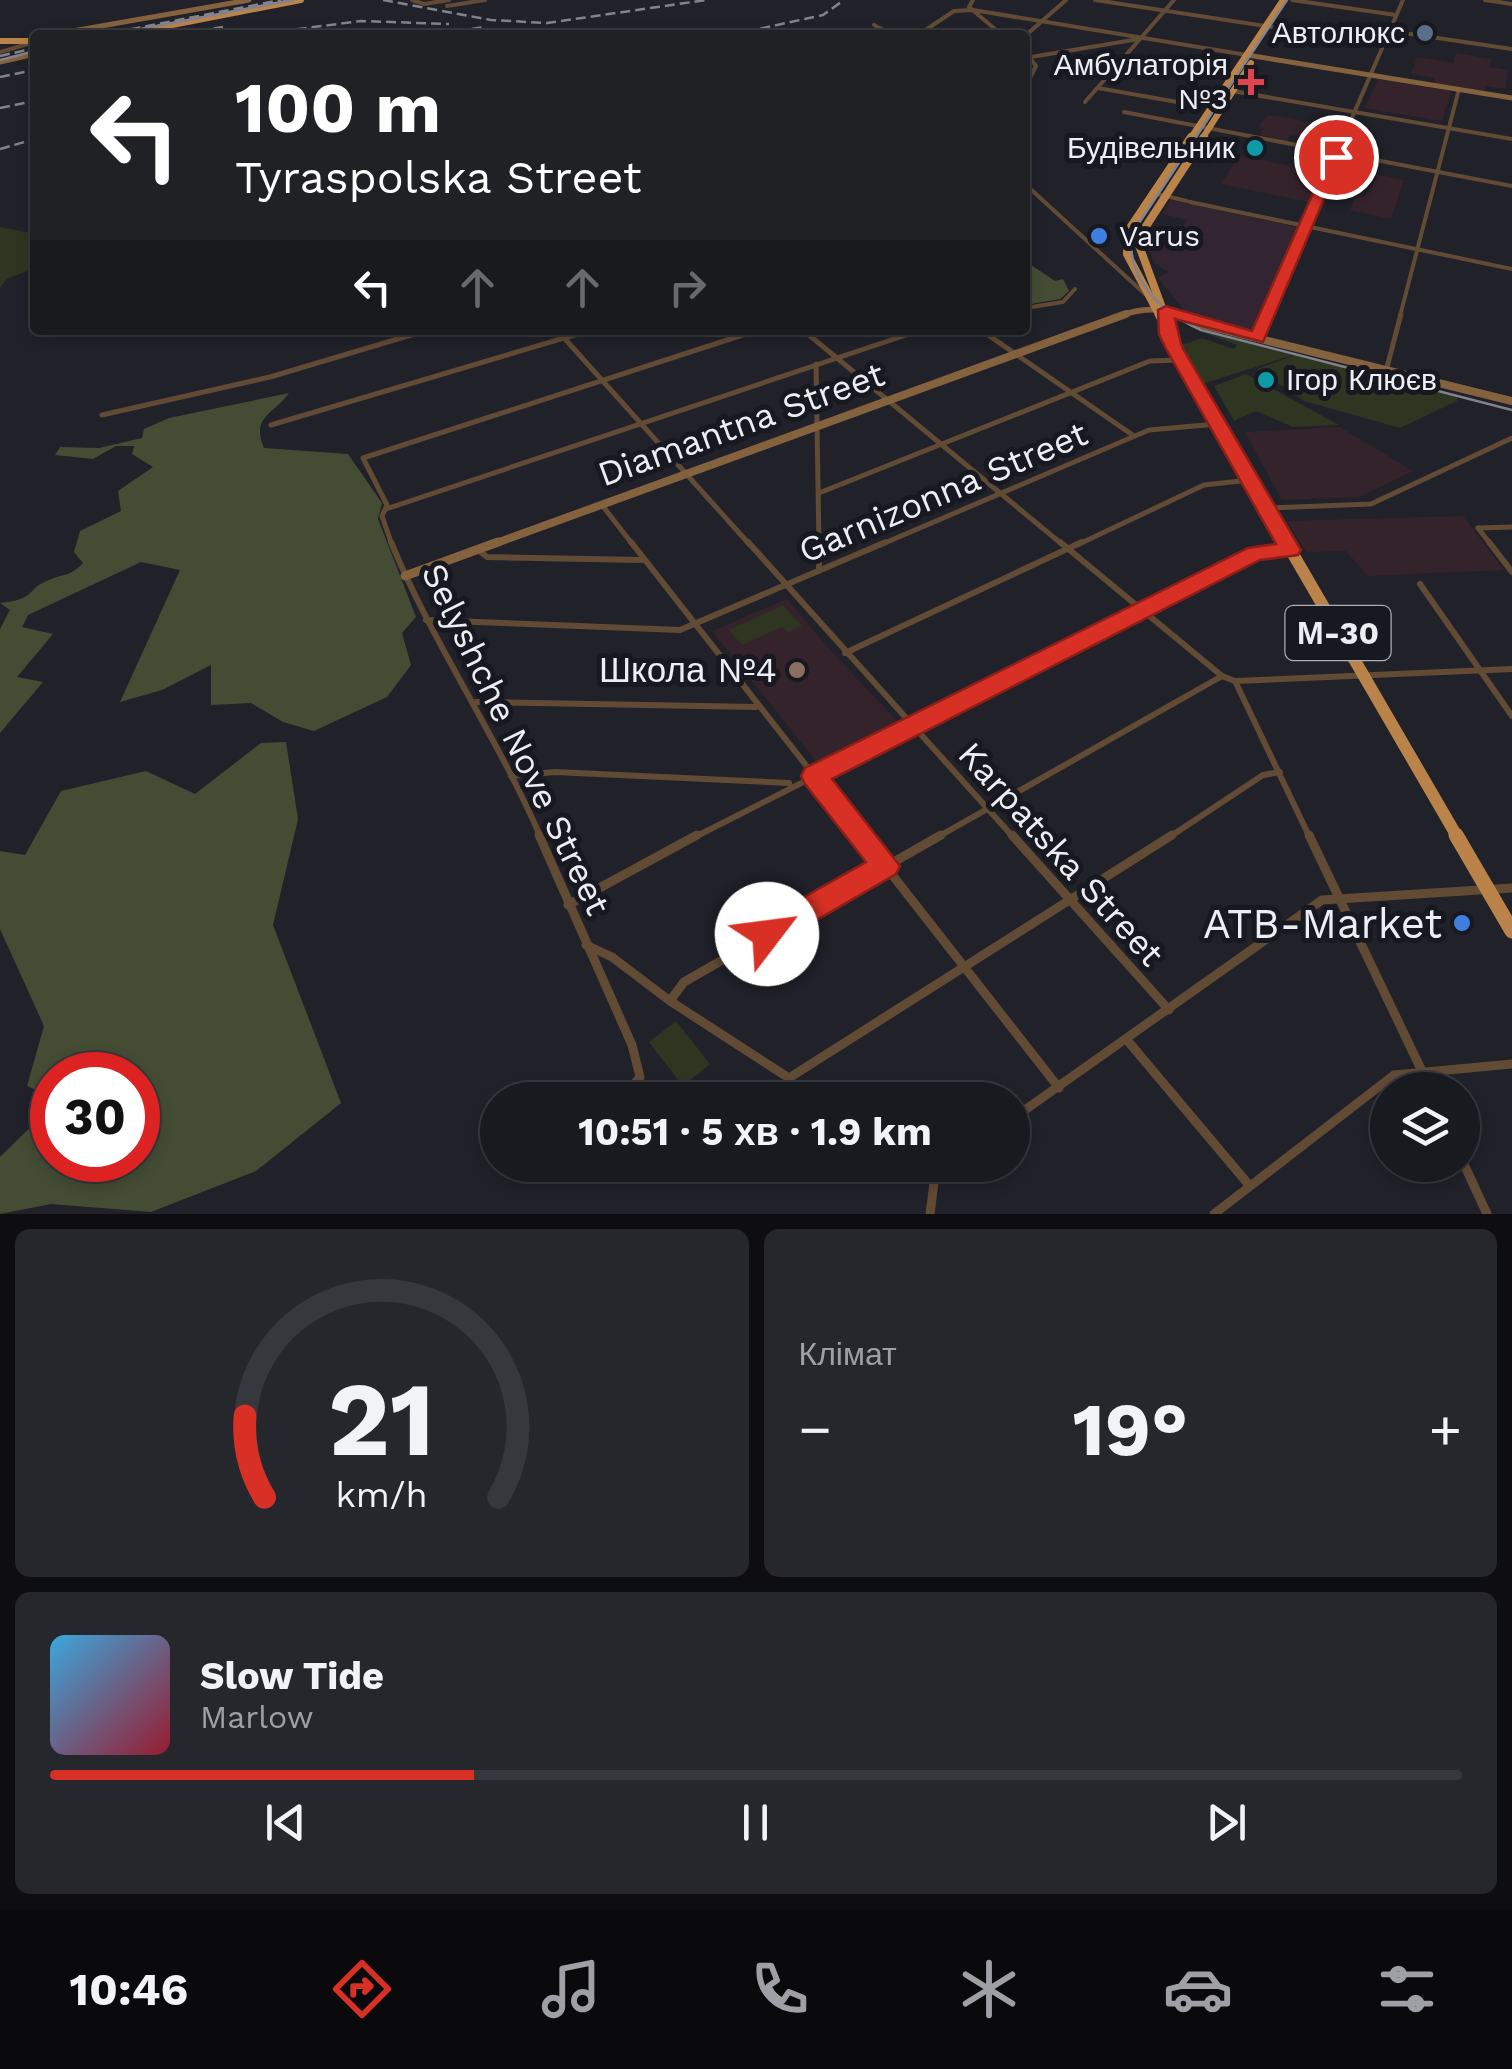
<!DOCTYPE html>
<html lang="uk">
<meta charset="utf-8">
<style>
:root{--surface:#191920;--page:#26262d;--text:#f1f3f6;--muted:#9fa0a5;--line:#37383e;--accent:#d93025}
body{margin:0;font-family:"Work Sans",sans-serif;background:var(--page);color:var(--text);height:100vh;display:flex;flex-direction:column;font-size:38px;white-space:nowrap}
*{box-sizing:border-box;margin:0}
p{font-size:32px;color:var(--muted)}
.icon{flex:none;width:55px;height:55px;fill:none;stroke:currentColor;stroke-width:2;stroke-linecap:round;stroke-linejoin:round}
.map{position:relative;height:1214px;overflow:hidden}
.sheet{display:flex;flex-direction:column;gap:15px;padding:15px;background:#0e0e12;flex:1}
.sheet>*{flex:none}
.hud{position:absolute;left:30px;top:30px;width:1000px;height:305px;border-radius:10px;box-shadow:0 5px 15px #0003,0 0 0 2px var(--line);background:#202124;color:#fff;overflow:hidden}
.buttons{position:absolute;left:1370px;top:1072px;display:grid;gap:20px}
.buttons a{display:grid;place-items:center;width:110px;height:110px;border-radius:50%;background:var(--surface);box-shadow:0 5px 15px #0003,0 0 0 2px var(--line);font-size:50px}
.speed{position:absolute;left:30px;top:1052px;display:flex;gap:20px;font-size:50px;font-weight:700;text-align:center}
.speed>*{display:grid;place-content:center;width:130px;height:130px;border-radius:50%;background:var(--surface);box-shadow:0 5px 15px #0003,0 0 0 2px var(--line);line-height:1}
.speed .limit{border:15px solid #d22;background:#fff;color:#111}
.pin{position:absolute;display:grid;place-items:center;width:85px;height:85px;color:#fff;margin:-42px;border:5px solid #fff;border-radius:50%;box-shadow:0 2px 10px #0007}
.me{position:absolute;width:110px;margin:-55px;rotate:60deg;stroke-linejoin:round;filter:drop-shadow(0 0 8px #0008)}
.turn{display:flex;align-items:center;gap:35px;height:210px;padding:0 40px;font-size:45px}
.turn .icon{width:130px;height:130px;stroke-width:2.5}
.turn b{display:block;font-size:70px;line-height:85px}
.lanes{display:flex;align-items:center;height:95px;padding:0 40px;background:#0003;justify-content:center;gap:50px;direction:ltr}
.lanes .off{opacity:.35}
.big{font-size:75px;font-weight:700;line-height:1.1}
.sheet .tile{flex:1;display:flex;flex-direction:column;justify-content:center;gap:15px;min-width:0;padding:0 35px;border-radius:15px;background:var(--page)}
.sheet .dial{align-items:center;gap:0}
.dial svg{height:260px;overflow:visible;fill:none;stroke:var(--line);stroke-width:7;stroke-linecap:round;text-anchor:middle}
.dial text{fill:var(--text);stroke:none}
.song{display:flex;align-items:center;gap:30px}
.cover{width:120px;height:120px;border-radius:15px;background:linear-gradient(135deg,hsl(200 70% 55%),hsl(350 70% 35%))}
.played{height:10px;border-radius:5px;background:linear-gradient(90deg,var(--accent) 30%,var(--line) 30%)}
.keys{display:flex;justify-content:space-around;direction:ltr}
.heat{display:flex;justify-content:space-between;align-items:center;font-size:55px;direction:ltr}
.sheet .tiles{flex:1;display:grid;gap:15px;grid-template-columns:1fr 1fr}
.tile:last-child{grid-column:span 2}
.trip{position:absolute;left:480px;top:1082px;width:550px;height:100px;border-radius:50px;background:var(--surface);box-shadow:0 5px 15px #0003,0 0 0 2px var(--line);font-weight:700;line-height:100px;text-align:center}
.tab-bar{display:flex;height:160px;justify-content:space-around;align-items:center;background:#0a0a0d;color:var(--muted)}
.tab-bar .icon{width:70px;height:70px}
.tab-bar .current{color:var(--accent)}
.tab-bar b{font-size:45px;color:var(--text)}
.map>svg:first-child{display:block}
.education{fill:#35232b}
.medical{fill:#322430}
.green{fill:#2e3521}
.forest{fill:#444d34}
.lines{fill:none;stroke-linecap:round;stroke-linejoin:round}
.street-far3{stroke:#624b35;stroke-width:4}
.street-far2{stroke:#624b35;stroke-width:5}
.street-far1{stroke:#624b35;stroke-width:6}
.street{stroke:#624b35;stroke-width:9}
.secondary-far3{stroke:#85623e;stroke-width:5}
.secondary-far2{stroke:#85623e;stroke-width:6}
.secondary-far1{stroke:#85623e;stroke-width:8}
.secondary{stroke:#85623e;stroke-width:9}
.highway-far4{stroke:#ba8349;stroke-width:6}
.highway-far3{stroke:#ba8349;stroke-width:8}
.highway-far2{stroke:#ba8349;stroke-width:9}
.highway-far1{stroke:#ba8349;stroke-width:12}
.highway{stroke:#ba8349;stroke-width:15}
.tram{stroke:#83838b;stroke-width:2.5}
.rail{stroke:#83838b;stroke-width:2.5;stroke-dasharray:10 5;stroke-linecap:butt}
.route{fill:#d93025;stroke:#8d1f18;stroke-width:2.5}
.service-dot{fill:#5c6f8a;stroke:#171820;stroke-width:4}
.health-dot{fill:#e0444e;stroke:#171820;stroke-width:4}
.culture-dot{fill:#0f9aa8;stroke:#171820;stroke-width:4}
.shop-dot{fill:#3f7fe0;stroke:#171820;stroke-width:4}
.education-dot{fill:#8d6e63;stroke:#171820;stroke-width:4}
.labels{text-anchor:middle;stroke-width:10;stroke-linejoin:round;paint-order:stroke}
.far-poi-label{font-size:30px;fill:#edeef4;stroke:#171820;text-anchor:end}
.shield{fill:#171820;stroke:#adaeb4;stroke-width:2.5}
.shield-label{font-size:32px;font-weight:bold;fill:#edeef4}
.street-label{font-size:35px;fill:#edeef4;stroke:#171820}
.poi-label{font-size:35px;fill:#edeef4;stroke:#171820;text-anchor:end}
.near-poi-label{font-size:42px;fill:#edeef4;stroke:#171820;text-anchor:end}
</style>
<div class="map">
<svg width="1512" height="1214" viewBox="0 0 1512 1214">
<rect width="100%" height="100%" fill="#21212a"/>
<g class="education">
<polygon points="1456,53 1491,59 1490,67 1508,70 1505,89 1486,86 1484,91 1434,83 1435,78 1411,74 1417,57 1453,63"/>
<polygon points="1378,79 1451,91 1442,121 1365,108"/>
<polygon points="1267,116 1278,116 1319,124 1312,139 1291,135 1287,141 1260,135 1264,128 1258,127"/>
<polygon points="1238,157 1250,158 1322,172 1309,202 1221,184"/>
<polygon points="1378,175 1404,180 1391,219 1350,210 1356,196 1365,197"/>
<polygon points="1340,427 1413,471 1359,497 1282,500 1245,432"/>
<polygon points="1463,516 1504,570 1368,576 1346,551 1306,552 1287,521"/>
<polygon points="787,599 830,650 900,724 817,762 712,631"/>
</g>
<polygon class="medical" points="1171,200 1298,227 1251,332 1189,315 1157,278 1168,272 1155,264 1149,250 1177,238 1187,220 1162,214"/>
<g class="green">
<polygon points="0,227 35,234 35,268 7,279 0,288"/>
<polygon points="1200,331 1293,355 1203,384 1182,345 1202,338 1234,349 1237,345"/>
<polygon points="1295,355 1457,397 1457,401 1400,428 1304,401 1257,369"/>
<polygon points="1246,374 1339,425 1293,427 1256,411 1234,421 1214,386"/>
<polygon points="783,605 802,626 788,632 782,627 742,645 729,630"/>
<polygon points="676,1021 710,1064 683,1086 649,1042"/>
</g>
<g class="forest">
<polygon points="1025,261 1055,281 1063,279 1069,291 1060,299 1025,305"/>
<path d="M289 393C276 413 250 416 264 448L348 454 382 503 378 519 416 617 402 633 411 665 387 697 314 731 283 722 251 703 211 705V665L162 690 120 702 180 570 141 562 28 615 22 627 53 634 17 677 43 682 0 733V629L10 610 0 603C38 599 25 589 49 580 65 573 70 577 83 563L74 552 80 531 121 511 118 491 153 467 132 454 134 446H116L93 459 55 455 60 447 99 448 142 438 144 429 169 418Z"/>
<polygon points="286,742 298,819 273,925 341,1103 256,1171 151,1212 51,1204 0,1214 0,1157 52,1106 52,1160 138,1160 138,1075 52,1075 52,1097 27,1086 44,1026 0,929 0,851 25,855 61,791 146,771 195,794 261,743"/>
</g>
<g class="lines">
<g class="street-far3">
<polyline points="412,0 424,4 449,0"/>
<polyline points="973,0 969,7 1002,35"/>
<polyline points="1095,0 1384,44"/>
<polyline points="1292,0 1396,15"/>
<polyline points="1485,0 1512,4"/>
<polyline points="447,6 485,0"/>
<polyline points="874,25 893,35"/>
<polyline points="1390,31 1512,49"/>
<polyline points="918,35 954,11 973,10 1247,55"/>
<polyline points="1025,36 1066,0"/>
<polyline points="0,52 34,42"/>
<polyline points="1025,58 1139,39"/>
<polyline points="1025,88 1036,66 1030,58"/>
<polyline points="1098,88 1177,102"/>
<polyline points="1232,91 1512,139"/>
<polyline points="1085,102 1174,0"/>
<polyline points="1124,112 1512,186"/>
<polyline points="1025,184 1145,294"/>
<polyline points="1153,193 1187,201"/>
<polyline points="1190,202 1512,269"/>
<polyline points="1025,308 1063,302 1075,289"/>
<polyline points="1266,316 1403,0"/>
<polyline points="1400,316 1459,89"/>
</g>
<g class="street-far2">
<polyline points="557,330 750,545"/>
<polyline points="803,330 1063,545"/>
<polyline points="981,330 1134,436"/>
<polyline points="1257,338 1267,314"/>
<polyline points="816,364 819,545"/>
<polyline points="1386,371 1401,314"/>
<polyline points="102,415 270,377 428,330"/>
<polyline points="271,425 591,330"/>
<polyline points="819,493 1150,361 1181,360"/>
<polyline points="602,505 633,545"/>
<polyline points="1268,508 1371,504 1512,438"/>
<polyline points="386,509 921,330"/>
<polyline points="1478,528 1491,545"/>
<polyline points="1478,528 1512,527"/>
<polyline points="392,545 382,516 387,505 363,458 758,330"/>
<polyline points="880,545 1149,430 1217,424"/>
<polyline points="1077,545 1204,485 1250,480"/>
</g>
<g class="street-far1">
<path d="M391 542C433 644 497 736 541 838"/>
<polyline points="631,542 863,838"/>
<polyline points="748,542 1014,838"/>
<polyline points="819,542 819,571"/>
<polyline points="1060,542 1222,676"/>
<polyline points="1489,542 1512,572"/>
<polyline points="478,550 487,557 642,560"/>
<polyline points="1420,584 1512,716"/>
<polyline points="426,620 680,630 886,542"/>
<polyline points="845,653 1082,542"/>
<polyline points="1235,681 1310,838"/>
<polyline points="476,702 756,707"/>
<polyline points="511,776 555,772 789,783"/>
<polyline points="693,838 1255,553 1290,550"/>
<polyline points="936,838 1222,676 1235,681 1512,669"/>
<polyline points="1168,838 1263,775 1280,772"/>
</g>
<g class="street">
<polyline points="539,835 632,1045 640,1077 620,1100"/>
<polyline points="861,835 1059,1088"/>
<polyline points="1012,835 1169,1010"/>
<polyline points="1309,835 1431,1090"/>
<polyline points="568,905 697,835"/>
<polyline points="586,945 612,957 670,1001 789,1078 1172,835"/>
<polyline points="670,1001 684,982 941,835"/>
<polyline points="1127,1040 1249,1185"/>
<polyline points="1012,1119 1322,900 1512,888"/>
<polyline points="1462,1160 1487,1214"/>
<polyline points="930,1214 935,1175 947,1165"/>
<polyline points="1214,1214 1394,1075 1512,1064"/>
</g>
<g class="secondary-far3">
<polyline points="50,35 249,0"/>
<polyline points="1247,55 1512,98"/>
<polyline points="0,62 35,54"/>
</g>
<path class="secondary-far2" d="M1119 316C1141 308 1160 307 1182 316"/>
<g class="secondary-far1">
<polyline points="1176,314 1200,324 1512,401"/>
<polyline points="491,545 1126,314"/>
</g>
<polyline class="secondary" points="405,576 498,542"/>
<g class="highway-far4">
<polyline points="121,35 301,0"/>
<polyline points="0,41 35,41"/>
<polyline points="1190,139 1283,0"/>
<polyline points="1202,139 1251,63"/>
</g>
<g class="highway-far3">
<polyline points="1160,316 1127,254 1128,231 1191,137"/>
<polyline points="1165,316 1137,240 1204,137"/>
</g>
<g class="highway-far2">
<polyline points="1159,314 1287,545"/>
<polyline points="1165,314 1167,329"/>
</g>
<polyline class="highway-far1" points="1286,542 1458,838"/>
<polyline class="highway" points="1456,835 1512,931"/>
<g class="tram">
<path d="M1287 0 1133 232C1123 278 1163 313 1201 330L1512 410"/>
<polyline points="109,35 293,0"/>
<polyline points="0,60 35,51"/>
</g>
<g class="rail">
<polyline points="383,0 491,20 547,23 706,0"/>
<polyline points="101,35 281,0"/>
<polyline points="169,35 223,27"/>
<polyline points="252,35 361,21 449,24"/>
<polyline points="427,35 486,27"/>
<polyline points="731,35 823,15 844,0"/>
<polyline points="0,56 35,48"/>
<polyline points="0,77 35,70"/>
<polyline points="0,108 35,101"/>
<polyline points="0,149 35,139"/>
</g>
</g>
<polygon class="route" points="1336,153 1342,157 1263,342 1175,319 1182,347 1301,550 1298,555 1260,560 832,779 900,866 896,874 777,943 767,947 756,943 752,934 756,924 866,862 805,784 801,776 805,768 1248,548 1276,544 1165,347 1159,334 1158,310 1166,306 1252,331 1329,157"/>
<circle class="service-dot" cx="1425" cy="33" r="10"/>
<path class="health-dot" d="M1246 67h10v10h10v10h-10v10h-10v-10h-10v-10h10z"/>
<g class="culture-dot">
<circle cx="1255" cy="148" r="10"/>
<circle cx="1266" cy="380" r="10"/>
</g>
<g class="shop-dot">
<circle cx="1099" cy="236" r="10"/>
<circle cx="1462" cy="923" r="10"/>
</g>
<circle class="education-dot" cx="797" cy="670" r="10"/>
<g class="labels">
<g class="far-poi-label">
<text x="1405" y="43">Автолюкс</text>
<text x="1228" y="75">Амбулаторія<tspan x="1228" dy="34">№3</tspan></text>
<text x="1235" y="158">Будівельник</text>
<text x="1119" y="246" text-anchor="start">Varus</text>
<text x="1286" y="390" text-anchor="start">Ігор Клюєв</text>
</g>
<rect class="shield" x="1285.5" y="606" width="105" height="54" rx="8"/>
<g class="shield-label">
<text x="1338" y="644">М-30</text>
</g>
<g class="street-label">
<text transform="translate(741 424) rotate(-20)" y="12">Diamantna Street</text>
<text transform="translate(943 492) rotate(-23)" y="12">Garnizonna Street</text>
<text transform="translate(516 739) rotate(64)" y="12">Selyshche Nove Street</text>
<text transform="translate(1061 854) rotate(48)" y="12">Karpatska Street</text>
</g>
<g class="poi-label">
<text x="777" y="682">Школа №4</text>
</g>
<g class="near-poi-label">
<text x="1442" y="938">ATB-Market</text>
</g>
</g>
</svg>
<div class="buttons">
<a><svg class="icon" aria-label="layers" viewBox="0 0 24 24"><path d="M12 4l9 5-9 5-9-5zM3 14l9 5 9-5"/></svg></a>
</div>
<div class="speed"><div class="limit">30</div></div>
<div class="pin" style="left:1336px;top:157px;background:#d93025"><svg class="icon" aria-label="arrive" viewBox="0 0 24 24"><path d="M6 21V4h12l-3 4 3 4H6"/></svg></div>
<svg class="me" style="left:767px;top:934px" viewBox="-20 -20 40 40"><circle r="19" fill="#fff"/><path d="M0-13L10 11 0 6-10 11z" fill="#d93025"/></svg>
<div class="trip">10:51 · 5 хв · 1.9 km</div>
<div class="hud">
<div class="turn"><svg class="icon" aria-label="left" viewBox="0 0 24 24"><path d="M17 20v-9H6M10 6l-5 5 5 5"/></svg><div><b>100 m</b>Tyraspolska Street</div></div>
<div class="lanes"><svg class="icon" aria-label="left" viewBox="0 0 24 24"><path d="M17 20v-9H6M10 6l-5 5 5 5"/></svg><svg class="icon off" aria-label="ahead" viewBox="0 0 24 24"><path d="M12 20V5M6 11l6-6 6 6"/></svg><svg class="icon off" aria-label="ahead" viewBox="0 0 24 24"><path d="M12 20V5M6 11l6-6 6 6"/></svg><svg class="icon off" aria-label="right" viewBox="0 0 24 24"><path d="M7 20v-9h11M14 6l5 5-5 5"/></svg></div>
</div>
</div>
<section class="sheet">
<div class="tiles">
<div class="tile dial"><svg viewBox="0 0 100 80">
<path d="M14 69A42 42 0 1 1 86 69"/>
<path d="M14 69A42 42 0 0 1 8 44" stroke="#d93025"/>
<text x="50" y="56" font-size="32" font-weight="700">21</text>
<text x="50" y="72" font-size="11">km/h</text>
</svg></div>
<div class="tile"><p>Клімат</p>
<div class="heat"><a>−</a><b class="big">19°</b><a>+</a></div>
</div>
<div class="tile">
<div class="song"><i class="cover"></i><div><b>Slow Tide</b><p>Marlow</p></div></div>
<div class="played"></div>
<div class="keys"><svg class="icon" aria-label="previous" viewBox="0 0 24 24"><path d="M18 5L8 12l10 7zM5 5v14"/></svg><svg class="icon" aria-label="pause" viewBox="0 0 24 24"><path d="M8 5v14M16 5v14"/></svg><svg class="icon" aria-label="next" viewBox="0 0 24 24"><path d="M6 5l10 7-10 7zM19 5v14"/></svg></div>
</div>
</div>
</section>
<nav class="tab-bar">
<b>10:46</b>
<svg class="icon current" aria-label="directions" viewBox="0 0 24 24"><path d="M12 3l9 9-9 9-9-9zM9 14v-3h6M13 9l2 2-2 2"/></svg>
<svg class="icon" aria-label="music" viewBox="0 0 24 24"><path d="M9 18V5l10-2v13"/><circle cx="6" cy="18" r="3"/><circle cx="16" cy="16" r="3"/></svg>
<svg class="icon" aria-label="phone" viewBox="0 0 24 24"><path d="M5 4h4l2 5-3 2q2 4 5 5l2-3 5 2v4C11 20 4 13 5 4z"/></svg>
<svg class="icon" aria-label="climate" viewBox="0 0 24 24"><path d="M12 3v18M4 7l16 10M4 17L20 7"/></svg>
<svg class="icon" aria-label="car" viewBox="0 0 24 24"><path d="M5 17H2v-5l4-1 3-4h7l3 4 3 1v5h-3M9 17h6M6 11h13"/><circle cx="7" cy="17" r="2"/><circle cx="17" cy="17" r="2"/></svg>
<svg class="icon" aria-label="filters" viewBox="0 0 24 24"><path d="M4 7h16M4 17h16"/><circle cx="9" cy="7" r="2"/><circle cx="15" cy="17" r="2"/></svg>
</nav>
